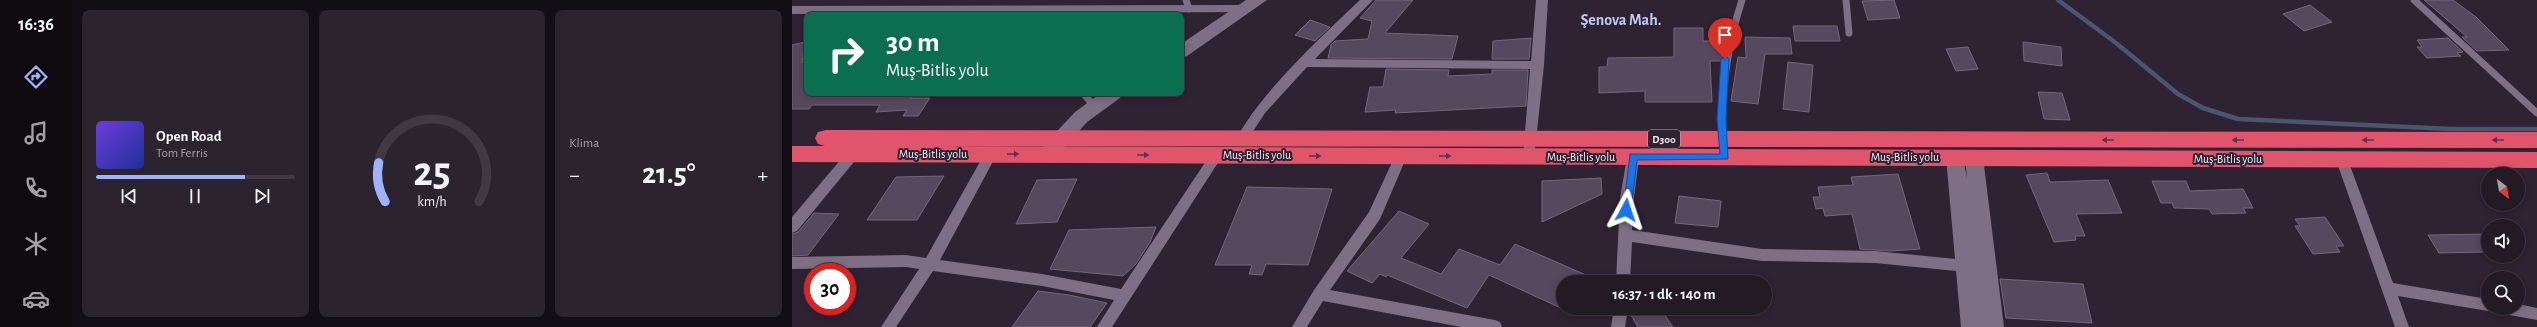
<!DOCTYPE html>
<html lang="tr">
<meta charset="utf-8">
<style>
:root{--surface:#231a26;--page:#2b232e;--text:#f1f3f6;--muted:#a3a1a7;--line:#403843;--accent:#9fb3fd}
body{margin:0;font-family:"Alegreya Sans",sans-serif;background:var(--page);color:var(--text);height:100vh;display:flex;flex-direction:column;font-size:15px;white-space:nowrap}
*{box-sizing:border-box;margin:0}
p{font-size:13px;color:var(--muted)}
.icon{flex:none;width:22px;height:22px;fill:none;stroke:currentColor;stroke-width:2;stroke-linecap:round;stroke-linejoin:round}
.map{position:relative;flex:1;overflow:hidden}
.drawer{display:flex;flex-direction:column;gap:10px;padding:10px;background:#130e15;width:720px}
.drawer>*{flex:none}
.banner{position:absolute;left:12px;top:12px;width:380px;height:84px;border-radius:8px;box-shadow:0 2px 10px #0003,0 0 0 1px var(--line);background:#0b6e4f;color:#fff;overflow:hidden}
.needle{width:26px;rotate:149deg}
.fabs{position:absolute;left:1689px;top:167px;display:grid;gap:8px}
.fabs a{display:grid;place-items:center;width:44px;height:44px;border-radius:50%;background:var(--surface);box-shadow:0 2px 10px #0003,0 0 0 1px var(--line);font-size:20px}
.speed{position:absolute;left:12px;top:263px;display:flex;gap:8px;font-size:20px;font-weight:700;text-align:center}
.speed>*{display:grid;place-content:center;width:52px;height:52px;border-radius:50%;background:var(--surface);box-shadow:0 2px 10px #0003,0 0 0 1px var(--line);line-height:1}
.speed .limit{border:6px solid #d22;background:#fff;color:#111}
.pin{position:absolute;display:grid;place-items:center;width:34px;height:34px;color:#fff;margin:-41px -17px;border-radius:50% 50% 50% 0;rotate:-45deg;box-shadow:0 0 4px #0007}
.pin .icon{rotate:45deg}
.me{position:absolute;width:44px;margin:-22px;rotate:5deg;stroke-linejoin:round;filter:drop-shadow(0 0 3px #0008)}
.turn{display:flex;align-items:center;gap:14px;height:84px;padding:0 16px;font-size:18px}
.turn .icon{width:52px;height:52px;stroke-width:2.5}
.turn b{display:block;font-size:28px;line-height:34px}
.big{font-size:30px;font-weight:700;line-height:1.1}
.drawer .tile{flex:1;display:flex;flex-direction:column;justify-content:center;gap:6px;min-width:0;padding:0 14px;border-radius:8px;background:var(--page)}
.drawer .dial{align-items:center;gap:0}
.dial svg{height:104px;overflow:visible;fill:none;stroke:var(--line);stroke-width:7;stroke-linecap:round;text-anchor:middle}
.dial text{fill:var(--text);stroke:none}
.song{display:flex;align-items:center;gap:12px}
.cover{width:48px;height:48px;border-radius:6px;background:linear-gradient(135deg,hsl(260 70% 55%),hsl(230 70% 35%))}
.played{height:4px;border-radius:2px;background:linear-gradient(90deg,var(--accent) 75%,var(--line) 75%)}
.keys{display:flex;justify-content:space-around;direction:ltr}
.heat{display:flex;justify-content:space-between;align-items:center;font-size:22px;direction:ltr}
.drawer .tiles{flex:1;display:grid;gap:10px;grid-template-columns:repeat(3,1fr)}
.trip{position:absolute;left:764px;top:275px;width:216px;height:40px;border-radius:20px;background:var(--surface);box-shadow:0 2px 10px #0003,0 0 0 1px var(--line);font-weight:700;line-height:40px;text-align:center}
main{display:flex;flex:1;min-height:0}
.dock{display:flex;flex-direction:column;width:72px;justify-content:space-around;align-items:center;background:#0e0a0f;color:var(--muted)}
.dock .icon{width:28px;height:28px}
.dock .current{color:var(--accent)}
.dock b{font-size:18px;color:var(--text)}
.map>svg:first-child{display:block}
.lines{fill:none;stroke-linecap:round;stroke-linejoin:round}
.stream{stroke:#49566f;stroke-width:4.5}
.building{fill:#57495d;stroke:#75667a}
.lane{stroke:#7e6f84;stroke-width:7}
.street{fill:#7e6f84;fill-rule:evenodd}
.secondary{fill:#7e6f84;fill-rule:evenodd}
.highway{fill:#e0546c;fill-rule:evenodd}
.oneway{fill:#643144}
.route{fill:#1a73e8;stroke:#114b97}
.labels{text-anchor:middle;stroke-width:4;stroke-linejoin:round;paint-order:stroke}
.shield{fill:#2f2233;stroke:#b8aebc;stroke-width:1}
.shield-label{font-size:11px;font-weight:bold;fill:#f2eaf6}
.street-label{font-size:12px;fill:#f2eaf6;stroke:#2f2233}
.district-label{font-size:16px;font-weight:bold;fill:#bdc9f3;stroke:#2f2233}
</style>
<main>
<nav class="dock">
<b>16:36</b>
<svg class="icon current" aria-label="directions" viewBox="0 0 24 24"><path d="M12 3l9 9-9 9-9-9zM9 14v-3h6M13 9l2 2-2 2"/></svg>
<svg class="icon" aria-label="music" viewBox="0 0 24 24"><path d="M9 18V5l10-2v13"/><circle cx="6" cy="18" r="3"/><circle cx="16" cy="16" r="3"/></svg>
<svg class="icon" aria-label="phone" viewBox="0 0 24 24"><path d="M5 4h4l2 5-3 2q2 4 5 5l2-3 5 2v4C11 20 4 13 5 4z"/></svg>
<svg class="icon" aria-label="climate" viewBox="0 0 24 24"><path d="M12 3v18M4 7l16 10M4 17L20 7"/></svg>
<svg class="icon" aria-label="car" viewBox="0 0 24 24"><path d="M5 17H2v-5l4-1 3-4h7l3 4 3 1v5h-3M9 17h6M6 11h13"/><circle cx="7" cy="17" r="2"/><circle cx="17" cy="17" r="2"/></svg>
</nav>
<section class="drawer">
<div class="tiles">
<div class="tile">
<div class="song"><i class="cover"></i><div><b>Open Road</b><p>Tom Ferris</p></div></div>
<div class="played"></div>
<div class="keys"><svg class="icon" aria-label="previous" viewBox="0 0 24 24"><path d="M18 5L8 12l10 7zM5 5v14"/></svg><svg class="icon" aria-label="pause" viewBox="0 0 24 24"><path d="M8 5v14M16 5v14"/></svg><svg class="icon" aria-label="next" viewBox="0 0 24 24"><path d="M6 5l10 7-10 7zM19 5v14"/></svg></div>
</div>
<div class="tile dial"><svg viewBox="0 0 100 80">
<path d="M14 69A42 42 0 1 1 86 69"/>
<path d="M14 69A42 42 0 0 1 9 39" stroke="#9fb3fd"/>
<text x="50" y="56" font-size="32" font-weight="700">25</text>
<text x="50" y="72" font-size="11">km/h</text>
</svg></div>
<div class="tile"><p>Klima</p>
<div class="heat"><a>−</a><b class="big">21.5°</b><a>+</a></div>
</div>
</div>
</section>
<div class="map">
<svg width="1745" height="327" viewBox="0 0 1745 327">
<rect width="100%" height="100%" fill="#2f2233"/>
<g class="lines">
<polyline class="stream" points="1266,0 1324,43 1386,94 1411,108 1446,119 1659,129 1745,129"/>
</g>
<g class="building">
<polygon points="584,0 621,0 593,33 666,36 660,59 536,58 539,45 543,41 576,39 580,21 568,18"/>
<polygon points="1102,0 1108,18 1076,20 1070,1"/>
<polygon points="1632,0 1661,0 1684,17 1717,50 1685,51 1670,37 1675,37"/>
<polygon points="1518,5 1540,22 1512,31 1491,14"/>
<polygon points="518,20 538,27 523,41 503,35"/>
<polygon points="1001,26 1045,26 1048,41 1003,41"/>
<polygon points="882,28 911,28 911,41 929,41 930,61 918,61 920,102 853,102 853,91 807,93 807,67 815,67 816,58 882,57"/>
<polygon points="953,37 998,38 1000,54 973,54 966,104 939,101 946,57 954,58"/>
<polygon points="739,38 737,59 700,59 701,41"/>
<polygon points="1656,38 1671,52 1665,53 1669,56 1635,58 1625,47 1630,47 1625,40"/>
<polygon points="13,42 10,63 15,58 15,93 122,93 118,98 138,98 126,116 111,116 115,110 84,112 88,105 20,105 17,109 0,109 0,45"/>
<polygon points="1231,42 1269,47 1270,66 1232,61"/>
<polygon points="1176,47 1186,69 1164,71 1154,49"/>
<polygon points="996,62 1021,65 1017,112 991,109"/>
<polygon points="594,69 657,70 656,76 700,74 700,70 736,70 734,106 603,113 604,110 573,112 578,87 591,87"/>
<polygon points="1246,92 1270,93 1278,120 1252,119"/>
<polygon points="1255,173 1258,182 1316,180 1330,213 1284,214 1293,236 1283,236 1284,240 1262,242 1234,175"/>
<polygon points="1106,174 1128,249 1098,251 1068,249 1060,214 1033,216 1031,208 1024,209 1021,197 1028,197 1026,187 1061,185 1059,177"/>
<polygon points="152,176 125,220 75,220 104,177"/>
<polygon points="809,178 810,194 750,222 750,181"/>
<polygon points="285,179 265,222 224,224 245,180"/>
<polygon points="1360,181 1394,181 1398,191 1451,189 1461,208 1451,208 1454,213 1420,214 1417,209 1382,208 1380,203 1369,203"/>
<polygon points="455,187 540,189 516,265 474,264 470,275 457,274 460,265 423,265"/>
<polygon points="887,196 929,201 926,227 883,223"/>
<polygon points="607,211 637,224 609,258 649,274 667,249 708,265 723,244 810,282 771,282 771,309 697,275 675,308 595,275 594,277 588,274 580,283 555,271"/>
<polygon points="22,213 47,214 16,255 0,256 0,234 6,232"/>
<polygon points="1533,217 1552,246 1544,246 1548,252 1521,254 1503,226 1508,226 1503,219"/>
<polygon points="364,227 358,242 344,264 331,276 258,269 277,230"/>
<polygon points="1696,234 1696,252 1647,253 1636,235"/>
<polygon points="1208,279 1291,284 1300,323 1214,318"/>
<polygon points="246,291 277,295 315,303 298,327 220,327"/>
<polygon points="837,308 868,308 881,327 846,327 837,312"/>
</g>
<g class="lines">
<g class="lane">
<polyline points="394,0 397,9"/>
<polyline points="1054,0 1057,33"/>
<polyline points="1622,0 1745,113"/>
<polyline points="291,93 302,106"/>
<path d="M931 139C929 90 935 46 950 0"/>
</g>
<g class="street">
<path d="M568 0H581L523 59 739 61 744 0H756L752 65 742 160H732L731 157 738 69 515 67 473 113 454 142H446L444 139C471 90 527 39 568 0Z"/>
<polygon points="450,5 454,6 456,9 454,12 0,14 0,6"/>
<polygon points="61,149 66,151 67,154 66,157 5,231 0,233 0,217 56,151"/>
<polygon points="199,149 205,154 148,260 250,274 329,289 420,152 430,152 431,155 320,327 305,327 322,300 250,286 141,271 104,327 89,327 127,269 114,267 0,269 0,257 114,255 134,258 194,151"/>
<polygon points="609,151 615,156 588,219 538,290 703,320 708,322 710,327 669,327 531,301 515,327 500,327 522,290 577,212 603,156"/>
<polygon points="841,152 847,157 842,198 840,230 970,249 1083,251 1174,260 1179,262 1181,266 1179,270 1174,272 1083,263 970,261 840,242 838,282 824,282 828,198 835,157"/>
<polygon points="1550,155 1555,157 1556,160 1601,283 1696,299 1696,308 1701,309 1696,311 1606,296 1617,327 1603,327 1544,160 1545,157"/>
<polygon points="1726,304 1745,308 1745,320 1712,314 1707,312 1705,308 1726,308"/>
<polygon points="822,308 836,308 833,327 819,327"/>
</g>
<g class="secondary">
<polygon points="454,0 475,0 395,56 389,58 389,44"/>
<polygon points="309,93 331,93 328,98 295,122 266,155 259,157 252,155 250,150 252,145 283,112"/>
<polygon points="1163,150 1170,152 1175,179 1173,157 1175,152 1182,150 1189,152 1191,157 1212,327 1169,327 1154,157 1156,152"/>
</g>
<polygon class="highway" points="34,130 1745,132 1745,148 136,146 1745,152 1745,168 0,162 0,146 33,146 26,144 23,138 26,132"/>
</g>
<defs><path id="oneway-solid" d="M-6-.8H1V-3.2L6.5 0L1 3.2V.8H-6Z"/></defs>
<g class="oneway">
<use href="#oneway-solid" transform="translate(1316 140) rotate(-180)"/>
<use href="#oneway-solid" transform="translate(1446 140) rotate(-180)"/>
<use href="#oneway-solid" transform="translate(1576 140) rotate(-180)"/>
<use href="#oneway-solid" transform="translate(1706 140) rotate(-180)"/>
<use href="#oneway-solid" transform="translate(221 154)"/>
<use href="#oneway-solid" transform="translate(351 155)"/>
<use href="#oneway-solid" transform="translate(523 156)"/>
<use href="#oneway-solid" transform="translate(653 156)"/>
</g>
<polygon class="route" points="933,56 937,59 934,119 936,159 845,160 839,210 837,213 831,213 838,154 928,154 925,119 929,59"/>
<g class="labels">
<rect class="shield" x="856" y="130" width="32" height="18" rx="3"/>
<g class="shield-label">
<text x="872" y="143">D300</text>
</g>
<g class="street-label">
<text x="141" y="158">Muş-Bitlis yolu</text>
<text x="465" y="159">Muş-Bitlis yolu</text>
<text x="789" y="161">Muş-Bitlis yolu</text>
<text x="1113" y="161">Muş-Bitlis yolu</text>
<text x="1436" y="163">Muş-Bitlis yolu</text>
</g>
<g class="district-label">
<text x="829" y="25">Şenova Mah.</text>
</g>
</g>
</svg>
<div class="fabs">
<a><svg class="needle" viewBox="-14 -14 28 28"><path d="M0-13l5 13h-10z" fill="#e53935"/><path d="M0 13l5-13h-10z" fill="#a3a1a7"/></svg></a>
<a><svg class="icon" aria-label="sound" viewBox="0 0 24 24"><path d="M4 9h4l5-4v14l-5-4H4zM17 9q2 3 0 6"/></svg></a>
<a><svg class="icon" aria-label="search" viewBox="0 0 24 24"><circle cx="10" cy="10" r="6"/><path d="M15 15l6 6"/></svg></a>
</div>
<div class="speed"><div class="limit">30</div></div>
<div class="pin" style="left:933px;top:59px;background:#d93025"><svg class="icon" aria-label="arrive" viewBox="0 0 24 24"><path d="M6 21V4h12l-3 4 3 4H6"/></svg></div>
<svg class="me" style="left:834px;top:210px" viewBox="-20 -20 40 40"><path d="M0-17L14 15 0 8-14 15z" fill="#1a73e8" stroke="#fff" stroke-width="4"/></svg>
<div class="trip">16:37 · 1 dk · 140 m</div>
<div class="banner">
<div class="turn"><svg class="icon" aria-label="right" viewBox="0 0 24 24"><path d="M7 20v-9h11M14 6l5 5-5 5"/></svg><div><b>30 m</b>Muş-Bitlis yolu</div></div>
</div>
</div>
</main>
